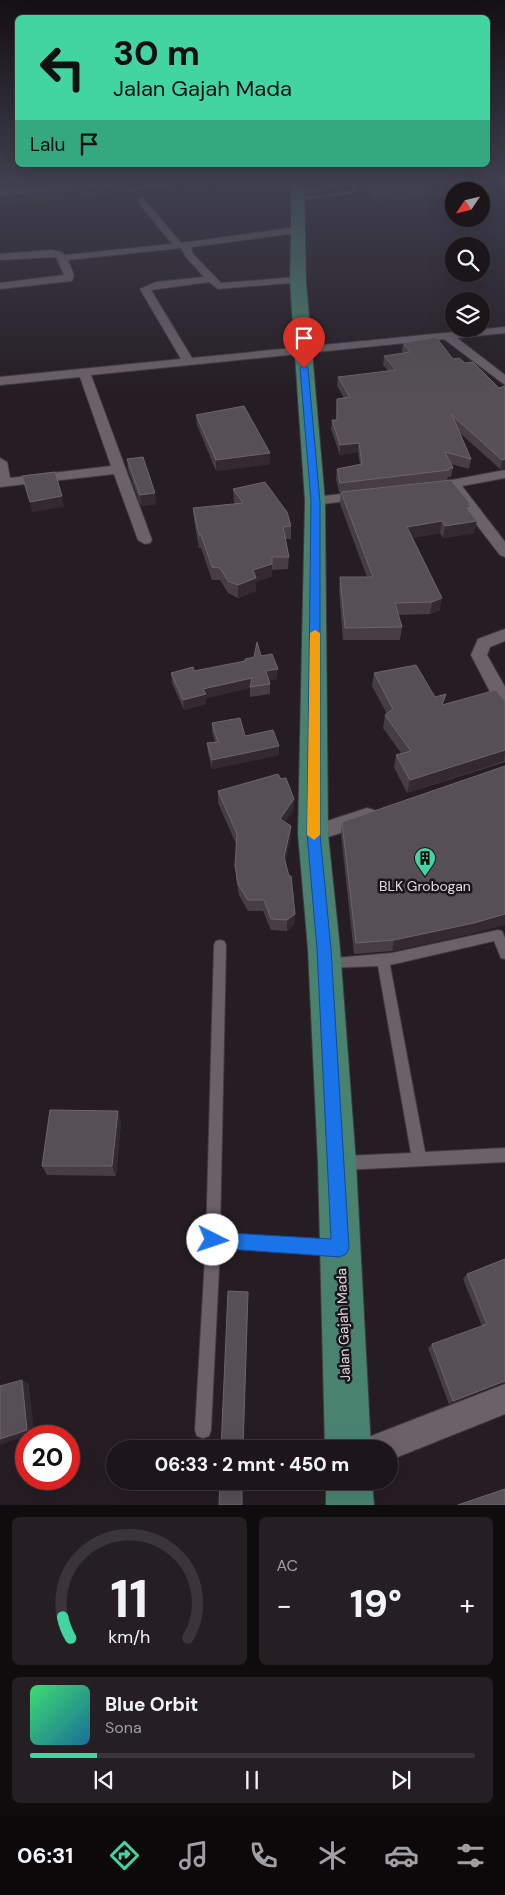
<!DOCTYPE html>
<html lang="id">
<meta charset="utf-8">
<style>
:root{--surface:#1c161a;--page:#251f23;--text:#f1f3f6;--muted:#a09fa2;--line:#3a3539;--accent:#42d4a1}
body{margin:0;font-family:"DM Sans",sans-serif;background:var(--page);color:var(--text);height:100vh;display:flex;flex-direction:column;font-size:19px;white-space:nowrap}
*{box-sizing:border-box;margin:0}
p{font-size:16px;color:var(--muted)}
.icon{flex:none;width:28px;height:28px;fill:none;stroke:currentColor;stroke-width:2;stroke-linecap:round;stroke-linejoin:round}
.map{position:relative;height:1505px;overflow:hidden}
.sheet{display:flex;flex-direction:column;gap:12px;padding:12px;background:#0f0c0e;flex:1}
.sheet>*{flex:none}
.top-card{position:absolute;left:15px;top:15px;width:475px;height:152px;border-radius:8px;box-shadow:0 5px 20px #0002,0 0 0 1px var(--line);background:#42d4a1;color:#111;overflow:hidden}
.needle{width:32px;rotate:235deg}
.tools{position:absolute;left:445px;top:182px;display:grid;gap:10px}
.tools a{display:grid;place-items:center;width:45px;height:45px;border-radius:50%;background:var(--surface);box-shadow:0 5px 20px #0002,0 0 0 1px var(--line);font-size:25px}
.speed{position:absolute;left:15px;top:1425px;display:flex;gap:10px;font-size:25px;font-weight:700;text-align:center}
.speed>*{display:grid;place-content:center;width:65px;height:65px;border-radius:50%;background:var(--surface);box-shadow:0 5px 20px #0002,0 0 0 1px var(--line);line-height:1}
.speed .limit{border:8px solid #d22;background:#fff;color:#111}
.pin{position:absolute;display:grid;place-items:center;width:42px;height:42px;color:#fff;margin:-51px -21px;border-radius:50% 50% 50% 0;rotate:-45deg;box-shadow:0 0 5px #0007}
.pin .icon{rotate:45deg}
.me{position:absolute;width:55px;margin:-28px;rotate:94deg;stroke-linejoin:round;filter:drop-shadow(0 0 4px #0008)}
.turn{display:flex;align-items:center;gap:18px;height:105px;padding:0 15px;font-size:22px}
.turn .icon{width:65px;height:65px;stroke-width:2.5}
.turn b{display:block;font-size:35px;line-height:42px}
.then{display:flex;align-items:center;height:48px;padding:0 15px;background:#0003;gap:10px;font-size:19px}
.big{font-size:38px;font-weight:800;line-height:1.1}
.sheet .card{flex:1;display:flex;flex-direction:column;justify-content:center;gap:8px;min-width:0;padding:0 18px;border-radius:8px;background:var(--page)}
.sheet .dial{align-items:center;gap:0}
.dial svg{height:130px;overflow:visible;fill:none;stroke:var(--line);stroke-width:7;stroke-linecap:round;text-anchor:middle}
.dial text{fill:var(--text);stroke:none}
.song{display:flex;align-items:center;gap:15px}
.cover{width:60px;height:60px;border-radius:8px;background:linear-gradient(135deg,hsl(140 70% 55%),hsl(200 70% 35%))}
.played{height:5px;border-radius:2px;background:linear-gradient(90deg,var(--accent) 15%,var(--line) 15%)}
.keys{display:flex;justify-content:space-around;direction:ltr}
.heat{display:flex;justify-content:space-between;align-items:center;font-size:28px;direction:ltr}
.sheet .tiles{flex:1;display:grid;gap:12px;grid-template-columns:1fr 1fr}
.card:last-child{grid-column:span 2}
.trip{position:absolute;left:106px;top:1440px;width:292px;height:50px;border-radius:25px;background:var(--surface);box-shadow:0 5px 20px #0002,0 0 0 1px var(--line);font-weight:800;line-height:50px;text-align:center}
.menu{display:flex;height:80px;justify-content:space-around;align-items:center;background:#0b090a;color:var(--muted)}
.menu .icon{width:35px;height:35px}
.menu .on{color:var(--accent)}
.menu b{font-size:22px;color:var(--text)}
.map>svg:first-child{display:block}
.lines{fill:none;stroke-linecap:round;stroke-linejoin:round}
.lane-casing{stroke:#413a3f;stroke-width:2}
.street-casing{stroke:#413a3f;stroke-width:2}
.primary-casing{stroke:#413a3f;stroke-width:2}
.lane{fill:#6b6169;fill-rule:evenodd}
.street{fill:#6b6169;fill-rule:evenodd}
.primary{fill:#498370;fill-rule:evenodd}
.wall{fill:#463e44}
.shaded-wall{fill:#322a30}
.building{fill:#564f55;stroke:#6c656a}
.route{fill:#1a73e8;stroke:#114b97}
.slow{fill:#f59e0b}
.labels{text-anchor:middle;stroke-width:5;stroke-linejoin:round;paint-order:stroke}
.poi-label{font-size:14px;fill:#e1dbe0;stroke:#1b1419}
.street-label{font-size:14px;fill:#e1dbe0;stroke:#1b1419}
</style>
<div class="map">
<svg width="505" height="1505" viewBox="0 0 505 1505">
<rect width="100%" height="100%" fill="#251d23"/>
<g class="lines">
<g class="lane-casing">
<g id="lane">
<polygon points="177,182 190,182 127,191 116,188 102,189 100,188 116,186 127,189"/>
<polygon points="365,182 380,182 356,186 357,191 348,194 298,200 296,199 347,192 353,189 352,186 296,192 298,190"/>
<polygon points="498,930 502,931 505,938 505,959 501,958 494,941 390,965 425,1152 505,1148 505,1162 344,1170 339,1168 337,1163 339,1158 344,1156 411,1153 378,966 327,968 323,967 321,963 323,959 392,953"/>
<polygon points="220,940 224,941 226,945 220,1233 332,1241 337,1243 339,1248 337,1253 332,1255 220,1248 211,1430 209,1436 203,1438 197,1436 195,1430 206,1240 214,945 216,941"/>
</g>
</g>
<g class="street-casing">
<g id="street">
<polygon points="141,198 144,199 181,243 297,227 302,230 297,233 191,247 193,254 221,283 298,277 302,278 302,282 218,289 209,282 151,290 192,358 505,327 505,333 457,338 505,375 505,385 444,339 91,375 152,540 150,543 145,544 138,540 114,474 0,487 0,458 7,462 10,478 111,466 80,377 0,385 0,377 181,359 140,289 156,282 204,277 186,257 181,248 68,260 74,275 72,281 0,289 0,283 64,275 56,257 0,260 0,254 51,250 62,252 65,255 172,244 137,201"/>
<polygon points="505,470 505,478 462,486 505,542 505,557 500,555 449,489 431,492 424,488 431,484"/>
<polygon points="366,491 373,495 371,498 315,505 308,501 315,497"/>
<polygon points="505,629 505,641 490,647 487,655 505,687 505,710 499,709 471,655 478,639"/>
<polygon points="367,808 374,810 377,816 374,822 313,842 306,840 303,834 306,828"/>
<polygon points="505,1384 505,1414 390,1460 390,1449 361,1449 366,1438"/>
</g>
</g>
<g class="primary-casing">
<g id="primary">
<polygon points="292,182 304,182 306,282 325,501 328,834 340,949 356,1163 371,1449 325,1449 318,1163 308,949 298,834 305,501 290,282"/>
<polygon points="326,1481 372,1481 374,1505 326,1505"/>
</g>
</g>
<use href="#lane" class="lane"/>
<use href="#street" class="street"/>
<use href="#primary" class="primary"/>
</g>
<g class="wall">
<polygon points="181,182 250,182 250,183 188,191 182,185"/>
<polygon points="361,182 492,182 492,183 491,192 454,191 454,195 452,194 379,201 360,187"/>
<polygon points="403,343 465,363 499,388 505,386 505,468 500,469 460,433 471,459 469,469 451,464 453,468 451,477 448,477 447,480 348,491 470,512 474,533 443,538 440,533 412,538 440,610 430,614 398,615 402,627 400,640 343,640 339,590 340,577 367,577 340,504 341,492 339,492 336,479 337,469 360,465 358,452 340,455 331,429 332,420 336,420 337,399 344,398 337,386 338,377 388,371 383,365 384,356 403,353 402,352"/>
<polygon points="196,415 270,464 216,471 197,425"/>
<polygon points="127,459 156,504 141,506 128,469"/>
<polygon points="233,489 291,526 291,539 285,539 289,557 288,569 272,570 272,576 256,582 256,591 238,598 228,593 220,580 212,580 201,548 199,548 194,520 193,508 235,504 234,501"/>
<polygon points="261,656 277,679 269,680 270,684 270,694 250,697 250,688 206,698 206,704 184,710 172,683 171,673 194,671 245,661 245,659"/>
<polygon points="374,673 435,697 443,705 505,701 505,762 407,793 394,767 396,755 401,753 383,728 385,715 387,714 372,686"/>
<polygon points="212,723 245,736 279,755 212,769 208,753 207,743 215,742 212,732"/>
<polygon points="218,791 294,799 293,811 285,822 291,826 291,838 285,861 295,914 294,925 287,931 271,930 263,911 248,911 239,895 236,878 236,844 218,803"/>
<polygon points="342,822 470,934 392,951 354,954 341,835"/>
<polygon points="118,1111 121,1122 116,1176 47,1175 42,1166"/>
<polygon points="505,1259 505,1383 504,1382 449,1404 428,1348 432,1344 482,1326 463,1279 467,1274"/>
<polygon points="505,1489 505,1505 456,1505"/>
</g>
<g class="shaded-wall">
<polygon points="14,182 111,182 0,193 0,183"/>
<polygon points="188,182 250,182 250,183 188,191"/>
<polygon points="492,183 491,192 481,193 481,191 455,191 456,187"/>
<polygon points="114,185 115,195 0,205 0,195"/>
<polygon points="453,185 452,194 379,201 380,193"/>
<polygon points="359,443 358,452 340,455 340,445"/>
<polygon points="270,453 270,464 216,471 216,460"/>
<polygon points="505,459 505,468 500,469 502,460"/>
<polygon points="155,493 156,504 141,506 140,495"/>
<polygon points="62,496 64,507 32,512 30,502"/>
<polygon points="442,521 440,533 405,539 407,527"/>
<polygon points="477,521 474,533 443,538 445,526"/>
<polygon points="272,564 272,576 256,582 256,591 238,598 238,585 253,570"/>
<polygon points="442,598 440,610 430,614 432,602"/>
<polygon points="278,669 277,679 266,681 266,671"/>
<polygon points="252,678 250,688 206,698 206,704 184,710 183,700 203,689"/>
<polygon points="279,746 279,755 212,769 212,760"/>
<polygon points="505,750 504,761 407,793 410,780"/>
<polygon points="294,799 293,811 279,831 280,819"/>
<polygon points="291,826 291,838 284,869 284,857"/>
<polygon points="295,914 294,925 287,931 287,920"/>
<polygon points="505,914 505,925 470,934 392,951 394,940"/>
<polygon points="118,1111 121,1122 116,1176 112,1166"/>
<polygon points="22,1380 29,1384 34,1433 0,1445 0,1439"/>
<polygon points="505,1381 505,1382 449,1404 453,1401"/>
</g>
<g class="building">
<polygon points="88,182 113,182 114,185 0,195 0,189"/>
<polygon points="366,182 492,182 492,183 456,187 453,185 380,193"/>
<polygon points="436,337 453,359 459,358 465,363 473,362 499,388 505,386 505,459 502,460 452,415 471,459 445,452 453,468 448,468 449,470 340,483 337,469 362,464 359,443 340,445 332,420 337,420 337,399 350,397 338,377 396,370 384,356 410,352 403,343"/>
<polygon points="244,406 270,453 216,460 196,415"/>
<polygon points="143,457 155,493 140,495 127,459"/>
<polygon points="55,472 62,496 30,502 22,476"/>
<polygon points="451,480 468,501 471,507 467,508 477,521 445,526 442,521 407,527 442,598 432,602 395,603 402,627 345,628 340,577 373,577 341,492"/>
<polygon points="265,482 287,512 291,526 283,527 289,557 272,557 272,564 253,570 256,578 238,585 228,581 220,568 212,567 201,535 199,535 193,508 243,503 233,489"/>
<polygon points="257,642 261,656 272,654 278,669 266,671 270,684 250,687 252,678 203,689 206,694 183,700 171,673 193,667 194,671 245,661 245,659 254,657"/>
<polygon points="416,665 435,697 446,694 442,705 496,690 505,701 505,750 410,780 396,755 411,751 385,715 393,709 374,673"/>
<polygon points="240,718 245,736 273,730 279,746 212,760 207,743 218,742 212,723"/>
<polygon points="505,766 505,914 474,923 394,940 356,943 342,822"/>
<polygon points="278,774 281,779 286,778 294,799 280,819 291,826 284,857 289,876 291,876 295,914 287,920 271,919 264,900 248,900 238,884 235,866 237,834 218,791"/>
<polygon points="50,1110 118,1111 112,1166 42,1166"/>
<polygon points="505,1259 505,1381 453,1401 432,1344 487,1324 467,1274"/>
<polygon points="228,1291 248,1292 243,1449 221,1449"/>
<polygon points="22,1380 27,1430 0,1439 0,1386"/>
<polygon points="220,1481 242,1481 242,1505 219,1505"/>
<polygon points="505,1489 505,1505 458,1505"/>
</g>
<linearGradient id="sky" x2="0" y2="1"><stop stop-color="#141013"/><stop offset="0.46" stop-color="#404050"/><stop offset="1" stop-color="#404050" stop-opacity="0"/></linearGradient>
<rect width="505" height="393" fill="url(#sky)"/>
<polygon class="route" points="304,366 308,368 320,502 320,834 331,949 349,1248 346,1254 340,1257 213,1248 207,1246 204,1240 207,1234 213,1232 331,1239 317,949 307,834 311,502 300,368"/>
<polygon class="slow" points="315,630 320,633 320,835 314,840 307,835 310,633"/>
<defs>
<g id="building-pin" transform="scale(1.125)"><path d="M0 17L-7.5 6A9.5 9.5 0 1 1 7.5 6Z" fill="#42d4a1" stroke="#1b1419"/><path d="M-4-6H4V6H1V3H-1V6H-4ZM-2.5-4.3h1.7v1.8h-1.7ZM.8-4.3h1.7v1.8H.8ZM-2.5-1h1.7V.8h-1.7ZM.8-1h1.7V.8H.8Z" fill="#111"/></g>
</defs>
<g fill-rule="evenodd">
<use href="#building-pin" x="425" y="858"/>
</g>
<g class="labels">
<g class="poi-label">
<text x="425" y="891">BLK Grobogan</text>
</g>
<g class="street-label">
<text transform="translate(343 1325) rotate(-92)" y="5">Jalan Gajah Mada</text>
</g>
</g>
</svg>
<div class="tools">
<a><svg class="needle" viewBox="-14 -14 28 28"><path d="M0-13l5 13h-10z" fill="#e53935"/><path d="M0 13l5-13h-10z" fill="#a09fa2"/></svg></a>
<a><svg class="icon" aria-label="search" viewBox="0 0 24 24"><circle cx="10" cy="10" r="6"/><path d="M15 15l6 6"/></svg></a>
<a><svg class="icon" aria-label="layers" viewBox="0 0 24 24"><path d="M12 4l9 5-9 5-9-5zM3 14l9 5 9-5"/></svg></a>
</div>
<div class="speed"><div class="limit">20</div></div>
<div class="pin" style="left:304px;top:368px;background:#d93025"><svg class="icon" aria-label="arrive" viewBox="0 0 24 24"><path d="M6 21V4h12l-3 4 3 4H6"/></svg></div>
<svg class="me" style="left:213px;top:1240px" viewBox="-20 -20 40 40"><circle r="19" fill="#fff"/><path d="M0-13L10 11 0 6-10 11z" fill="#1a73e8"/></svg>
<div class="trip">06:33 · 2 mnt · 450 m</div>
<div class="top-card">
<div class="turn"><svg class="icon" aria-label="left" viewBox="0 0 24 24"><path d="M17 20v-9H6M10 6l-5 5 5 5"/></svg><div><b>30 m</b>Jalan Gajah Mada</div></div>
<div class="then">Lalu<svg class="icon" aria-label="arrive" viewBox="0 0 24 24"><path d="M6 21V4h12l-3 4 3 4H6"/></svg></div>
</div>
</div>
<section class="sheet">
<div class="tiles">
<div class="card dial"><svg viewBox="0 0 100 80">
<path d="M14 69A42 42 0 1 1 86 69"/>
<path d="M14 69A42 42 0 0 1 9 56" stroke="#42d4a1"/>
<text x="50" y="56" font-size="32" font-weight="700">11</text>
<text x="50" y="72" font-size="11">km/h</text>
</svg></div>
<div class="card"><p>AC</p>
<div class="heat"><a>−</a><b class="big">19°</b><a>+</a></div>
</div>
<div class="card">
<div class="song"><i class="cover"></i><div><b>Blue Orbit</b><p>Sona</p></div></div>
<div class="played"></div>
<div class="keys"><svg class="icon" aria-label="previous" viewBox="0 0 24 24"><path d="M18 5L8 12l10 7zM5 5v14"/></svg><svg class="icon" aria-label="pause" viewBox="0 0 24 24"><path d="M8 5v14M16 5v14"/></svg><svg class="icon" aria-label="next" viewBox="0 0 24 24"><path d="M6 5l10 7-10 7zM19 5v14"/></svg></div>
</div>
</div>
</section>
<nav class="menu">
<b>06:31</b>
<svg class="icon on" aria-label="directions" viewBox="0 0 24 24"><path d="M12 3l9 9-9 9-9-9zM9 14v-3h6M13 9l2 2-2 2"/></svg>
<svg class="icon" aria-label="music" viewBox="0 0 24 24"><path d="M9 18V5l10-2v13"/><circle cx="6" cy="18" r="3"/><circle cx="16" cy="16" r="3"/></svg>
<svg class="icon" aria-label="phone" viewBox="0 0 24 24"><path d="M5 4h4l2 5-3 2q2 4 5 5l2-3 5 2v4C11 20 4 13 5 4z"/></svg>
<svg class="icon" aria-label="climate" viewBox="0 0 24 24"><path d="M12 3v18M4 7l16 10M4 17L20 7"/></svg>
<svg class="icon" aria-label="car" viewBox="0 0 24 24"><path d="M5 17H2v-5l4-1 3-4h7l3 4 3 1v5h-3M9 17h6M6 11h13"/><circle cx="7" cy="17" r="2"/><circle cx="17" cy="17" r="2"/></svg>
<svg class="icon" aria-label="filters" viewBox="0 0 24 24"><path d="M4 7h16M4 17h16"/><circle cx="9" cy="7" r="2"/><circle cx="15" cy="17" r="2"/></svg>
</nav>
